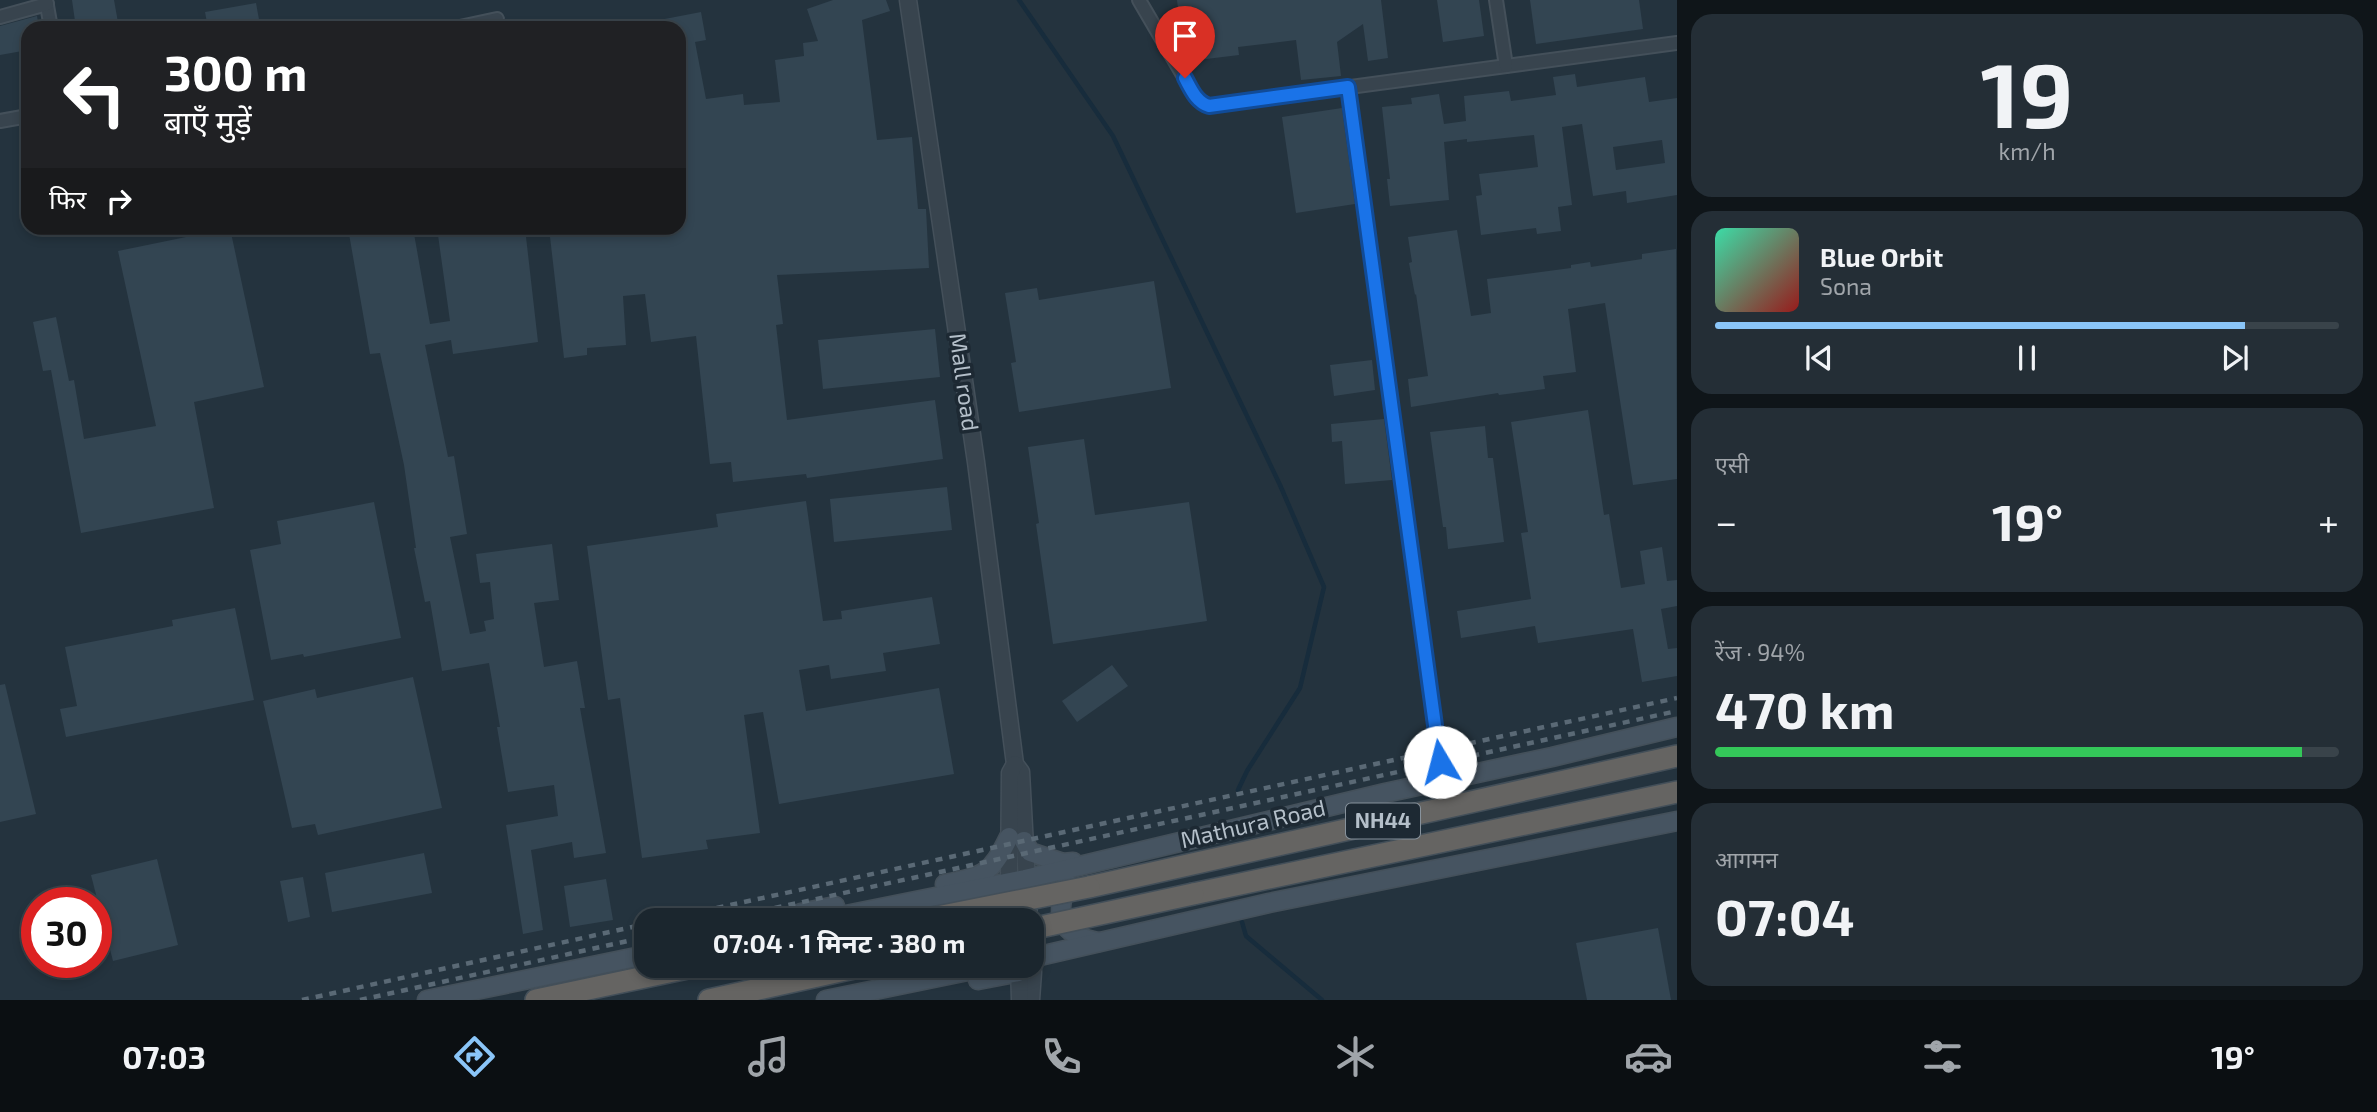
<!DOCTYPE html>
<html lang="hi">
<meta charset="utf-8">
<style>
:root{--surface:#1b262e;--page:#242e36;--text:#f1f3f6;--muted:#a0a5aa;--line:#39434a;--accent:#8ac5f8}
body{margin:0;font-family:"Exo 2","Noto Sans Devanagari",sans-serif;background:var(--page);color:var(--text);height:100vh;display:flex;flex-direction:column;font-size:26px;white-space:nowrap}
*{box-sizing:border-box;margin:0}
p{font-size:23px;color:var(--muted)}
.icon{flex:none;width:38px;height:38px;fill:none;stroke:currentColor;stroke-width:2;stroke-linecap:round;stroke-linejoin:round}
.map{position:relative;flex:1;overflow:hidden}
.side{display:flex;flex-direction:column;gap:14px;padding:14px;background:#0f1519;width:700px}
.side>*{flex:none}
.top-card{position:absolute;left:21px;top:21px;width:665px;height:214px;border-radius:21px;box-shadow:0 4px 10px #0003,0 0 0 2px var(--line);background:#202124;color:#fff;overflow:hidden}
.speed{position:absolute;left:21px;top:887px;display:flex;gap:14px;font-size:35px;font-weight:700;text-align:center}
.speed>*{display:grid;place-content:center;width:91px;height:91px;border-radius:50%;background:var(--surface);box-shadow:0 4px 10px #0003,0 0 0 2px var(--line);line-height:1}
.speed .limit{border:10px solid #d22;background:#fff;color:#111}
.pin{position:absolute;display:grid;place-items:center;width:60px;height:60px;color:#fff;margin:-72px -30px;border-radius:50% 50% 50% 0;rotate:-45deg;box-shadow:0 0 7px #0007}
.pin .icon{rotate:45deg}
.me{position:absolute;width:77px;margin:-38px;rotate:352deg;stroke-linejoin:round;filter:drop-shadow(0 0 5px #0008)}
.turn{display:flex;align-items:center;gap:24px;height:147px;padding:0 28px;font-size:32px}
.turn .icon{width:91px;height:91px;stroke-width:2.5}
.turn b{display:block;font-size:49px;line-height:60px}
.then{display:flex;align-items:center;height:66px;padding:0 28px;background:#0003;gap:14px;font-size:26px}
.big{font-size:52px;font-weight:700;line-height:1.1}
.side .card{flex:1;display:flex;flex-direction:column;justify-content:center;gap:10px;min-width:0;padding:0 24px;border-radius:21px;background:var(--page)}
.side .dial{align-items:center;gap:0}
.dial b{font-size:91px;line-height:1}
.song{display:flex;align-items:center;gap:21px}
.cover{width:84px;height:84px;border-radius:10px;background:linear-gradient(135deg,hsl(160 70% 55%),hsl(0 70% 35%))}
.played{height:7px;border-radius:4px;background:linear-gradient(90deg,var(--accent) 85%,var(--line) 85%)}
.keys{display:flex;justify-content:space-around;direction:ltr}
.heat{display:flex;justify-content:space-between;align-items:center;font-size:38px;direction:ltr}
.charge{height:10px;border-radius:5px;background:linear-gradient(90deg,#34c759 94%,var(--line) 0)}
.trip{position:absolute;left:634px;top:908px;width:410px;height:70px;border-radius:21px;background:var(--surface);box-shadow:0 4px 10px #0003,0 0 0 2px var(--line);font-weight:700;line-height:70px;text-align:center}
.tab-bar{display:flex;height:112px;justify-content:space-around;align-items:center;background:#0b0f12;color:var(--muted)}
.tab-bar .icon{width:49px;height:49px}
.tab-bar .on{color:var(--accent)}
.tab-bar b{font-size:32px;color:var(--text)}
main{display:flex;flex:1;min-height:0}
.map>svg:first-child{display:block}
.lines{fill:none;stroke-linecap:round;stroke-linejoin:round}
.stream{stroke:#172c3c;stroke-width:4.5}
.building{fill:#334552;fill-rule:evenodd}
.minor-casing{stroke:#44505a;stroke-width:16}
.tertiary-casing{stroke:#44505a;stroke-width:19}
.secondary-casing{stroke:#44505a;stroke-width:21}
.trunk-casing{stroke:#434f59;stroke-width:24}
.minor{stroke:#38444e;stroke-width:12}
.tertiary{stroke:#38444e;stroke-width:16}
.secondary{stroke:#465461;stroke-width:18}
.trunk{stroke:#656462;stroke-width:21}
.rail{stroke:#5a6975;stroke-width:4.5;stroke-dasharray:7 7;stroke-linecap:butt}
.trunk-bridge-casing{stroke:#434f59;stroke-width:24;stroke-linecap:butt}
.trunk-bridge{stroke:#656462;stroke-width:21}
.route-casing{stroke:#114b97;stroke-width:18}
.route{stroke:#1a73e8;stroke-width:12}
.labels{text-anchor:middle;stroke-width:7;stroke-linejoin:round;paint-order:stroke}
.shield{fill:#1d2933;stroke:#87929c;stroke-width:2}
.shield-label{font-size:21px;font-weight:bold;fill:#b4bfc9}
.street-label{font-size:23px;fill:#b4bfc9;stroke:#1d2933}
</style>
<main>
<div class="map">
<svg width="1677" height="1000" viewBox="0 0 1677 1000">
<rect width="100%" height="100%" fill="#24333e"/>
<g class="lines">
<g class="stream">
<polyline points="1019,0 1113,136 1280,485 1324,587 1300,688 1247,771 1238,790"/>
<polyline points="1242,922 1246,936 1322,1000"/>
</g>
</g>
<g class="building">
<polygon points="72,0 114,0 119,28 76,28"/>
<polygon points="833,0 886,0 890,11 862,20 877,140 912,137 918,209 926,209 929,268 777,275 783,324 776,325 787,420 935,400 943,459 807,478 806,474 733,482 731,462 710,464 696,336 651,342 645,294 623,296 626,345 587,348 587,355 564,358 549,228 679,228 679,28 649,28 649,22 701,12 706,40 695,42 706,99 743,94 744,105 780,102 775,60 804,56 803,43 818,41 807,9"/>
<polygon points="1177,0 1381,0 1388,58 1368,61 1363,24 1337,42 1341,76 1301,80 1296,40 1238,47 1239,55 1198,60 1196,43 1190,44 1187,23 1183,24 1183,16 1179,17"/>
<polygon points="1437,0 1479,0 1484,36 1443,42"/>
<polygon points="1530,0 1639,0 1643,29 1536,44"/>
<polygon points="256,3 260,25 242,28 208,28 205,12"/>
<polygon points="37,16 39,28 28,28 28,50 0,55 0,26"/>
<path d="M1575 74 1577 87 1645 77 1649 102 1677 98V195L1627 203 1626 191 1593 196 1582 124 1562 127 1572 205 1558 207 1561 231 1537 234 1536 228 1481 235 1476 196 1482 195 1479 174 1538 167 1534 135 1467 142V139L1444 142 1449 200 1390 206 1387 179H1390L1382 107 1412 104 1411 98 1439 94 1444 124 1466 121 1464 96 1509 91 1511 101 1556 95 1553 77ZM1662 140 1665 163 1616 170 1613 147Z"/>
<polygon points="1342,108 1355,204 1296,213 1282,117"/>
<polygon points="230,228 264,387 194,402 214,508 81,533 51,370 43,371 33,322 56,317 69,381 74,380 84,439 156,426 118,251"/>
<polygon points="348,228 413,228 430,324 450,321 437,228 525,228 538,342 453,354 451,340 425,345 448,457 454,456 467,534 450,537 470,634 486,631 484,621 494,619 490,582 480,583 476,554 552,544 559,600 534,603 544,667 577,661 585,708 580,708 606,853 574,858 572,842 531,850 543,930 523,934 506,825 558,816 554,785 508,792 497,727 500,727 489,663 442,671 430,601 425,602 414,548 416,548 404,465 380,353 370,354"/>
<polygon points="1457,230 1471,316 1491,313 1487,279 1571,268 1571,265 1590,262 1591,267 1642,259 1642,254 1676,249 1677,479 1633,485 1605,303 1568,309 1576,372 1543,376 1545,389 1499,395 1498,393 1411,407 1408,379 1428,376 1416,294 1415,295 1409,263 1412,262 1408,237"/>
<polygon points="1154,281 1171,388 1019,412 1011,363 1016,362 1005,293 1037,288 1039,300"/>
<polygon points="935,329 940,377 823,389 818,340"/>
<polygon points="1372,360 1375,390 1334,396 1330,365"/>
<polygon points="1588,410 1604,515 1609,514 1621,588 1645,584 1640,551 1662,547 1667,581 1677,580 1677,606 1661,609 1668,649 1677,648 1677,676 1642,682 1633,629 1538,643 1535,626 1461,638 1457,611 1531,599 1521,533 1528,532 1511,422"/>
<polygon points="1384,419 1392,480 1345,484 1342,441 1332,442 1331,424"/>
<polygon points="1485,426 1488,458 1493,458 1504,542 1448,549 1446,527 1443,527 1430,432"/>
<polygon points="1084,439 1095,515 1189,502 1207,621 1053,644 1036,524 1039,523 1028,447"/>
<polygon points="947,487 952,530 834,542 830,499"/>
<polygon points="806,501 823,621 842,619 841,611 932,597 940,644 883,653 886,671 831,679 829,665 799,670 806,711 939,688 954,774 779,804 763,712 744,715 760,833 706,840 708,849 642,858 620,698 608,700 587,546 718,527 716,514"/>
<polygon points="374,502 401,638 304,657 303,654 271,660 250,550 281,544 277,521"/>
<polygon points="235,608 254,700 66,737 60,709 77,706 65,647 173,626 172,620"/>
<polygon points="1112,665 1128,686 1077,722 1062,701"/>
<polygon points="413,677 442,808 318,835 315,824 292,828 263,701 315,689 317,698"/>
<polygon points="5,684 36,814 0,822 0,685"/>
<polygon points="424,853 432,893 332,912 325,873"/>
<polygon points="157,859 178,945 113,961 91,875"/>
<polygon points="303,877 310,917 288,922 280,881"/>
<polygon points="606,879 613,920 570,927 564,886"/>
<polygon points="1658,928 1671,1000 1587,1000 1576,943"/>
</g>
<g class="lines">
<g class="minor-casing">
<g id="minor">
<polyline points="46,0 51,28"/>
<polyline points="1139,0 1197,99 1209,106 1677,43"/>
<polyline points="1496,0 1506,66"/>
<polyline points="0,17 47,4"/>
<polyline points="455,28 497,19"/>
<polyline points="1348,87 1442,780"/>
<polyline points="0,121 28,116"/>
</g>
</g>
<g class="tertiary-casing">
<g id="tertiary">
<polyline points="908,0 976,462 1015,764 1021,772 1029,920"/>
<polyline points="1013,920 1009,882 1010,773 1015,764"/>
<polyline points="1031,939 1033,972 1031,1000"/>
<polyline points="1019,966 1020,1000"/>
</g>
</g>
<g class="secondary-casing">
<g id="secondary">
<polyline points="1024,841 1030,852 1063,863 1073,862"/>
<path d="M1067 883C1054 917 1061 935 1098 942"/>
<path d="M945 884C985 876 991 874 1009 837"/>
<polyline points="785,920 801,913 835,906"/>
<polyline points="821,920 1025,879 1385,793 1552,757 1677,727"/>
<polyline points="1031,958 1269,903 1677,821"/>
<polyline points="978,980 1019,972"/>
<polyline points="427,1000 646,955"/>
<polyline points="826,1000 992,966"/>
</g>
</g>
<g class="trunk-casing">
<g id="trunk">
<polyline points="1089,887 1677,756"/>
<polyline points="1193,894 1677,792"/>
<polyline points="536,1000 697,966"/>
<polyline points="709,1000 863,966"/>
</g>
</g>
<use href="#minor" class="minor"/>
<use href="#tertiary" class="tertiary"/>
<use href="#secondary" class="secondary"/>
<use href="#trunk" class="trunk"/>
<g class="rail">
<polyline points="662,920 1677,698"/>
<polyline points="720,920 1677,711"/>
<polyline points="302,1000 646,924"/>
<polyline points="360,1000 646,937"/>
</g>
<g class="trunk-bridge-casing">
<g id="trunk-bridge">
<polyline points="922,920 1089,887"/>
<polyline points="1031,929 1193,894"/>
</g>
</g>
<use href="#trunk-bridge" class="trunk-bridge"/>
</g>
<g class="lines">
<g class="route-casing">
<path id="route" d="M1185 78C1191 89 1196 102 1209 106L1348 87 1440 762"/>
</g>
<use href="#route" class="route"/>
</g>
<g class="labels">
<rect class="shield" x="1346" y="803.5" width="74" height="35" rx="5"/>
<g class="shield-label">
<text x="1383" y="828">NH44</text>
</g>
<g class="street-label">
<text transform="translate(964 382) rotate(82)" y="8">Mall road</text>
<text transform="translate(1253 824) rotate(-13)" y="8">Mathura Road</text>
</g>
</g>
</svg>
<div class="speed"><div class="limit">30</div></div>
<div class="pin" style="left:1185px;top:78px;background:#d93025"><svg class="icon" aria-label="arrive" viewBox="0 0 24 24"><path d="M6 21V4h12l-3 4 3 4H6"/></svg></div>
<svg class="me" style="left:1440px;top:762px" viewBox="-20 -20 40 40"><circle r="19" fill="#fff"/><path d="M0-13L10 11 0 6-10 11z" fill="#1a73e8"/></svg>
<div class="trip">07:04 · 1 मिनट · 380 m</div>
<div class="top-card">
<div class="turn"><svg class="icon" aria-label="left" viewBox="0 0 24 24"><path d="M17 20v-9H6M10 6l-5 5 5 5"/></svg><div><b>300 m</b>बाएँ मुड़ें</div></div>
<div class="then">फिर<svg class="icon" aria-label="right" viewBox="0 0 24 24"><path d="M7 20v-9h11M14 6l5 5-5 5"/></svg></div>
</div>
</div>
<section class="side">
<div class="card dial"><b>19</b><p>km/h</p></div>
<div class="card">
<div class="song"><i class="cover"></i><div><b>Blue Orbit</b><p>Sona</p></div></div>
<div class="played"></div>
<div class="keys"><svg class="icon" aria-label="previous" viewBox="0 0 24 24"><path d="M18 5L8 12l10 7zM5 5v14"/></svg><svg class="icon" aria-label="pause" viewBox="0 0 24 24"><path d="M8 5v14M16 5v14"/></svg><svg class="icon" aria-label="next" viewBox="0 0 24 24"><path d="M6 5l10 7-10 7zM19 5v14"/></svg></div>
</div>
<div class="card"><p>एसी</p>
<div class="heat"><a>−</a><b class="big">19°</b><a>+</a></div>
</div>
<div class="card"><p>रेंज · 94%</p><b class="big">470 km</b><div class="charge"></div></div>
<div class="card"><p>आगमन</p><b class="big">07:04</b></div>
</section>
</main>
<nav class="tab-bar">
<b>07:03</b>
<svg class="icon on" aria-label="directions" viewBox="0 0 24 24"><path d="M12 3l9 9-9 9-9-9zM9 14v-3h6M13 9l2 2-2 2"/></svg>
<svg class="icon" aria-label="music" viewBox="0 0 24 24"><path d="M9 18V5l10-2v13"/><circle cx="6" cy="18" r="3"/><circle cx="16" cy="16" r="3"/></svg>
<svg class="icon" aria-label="phone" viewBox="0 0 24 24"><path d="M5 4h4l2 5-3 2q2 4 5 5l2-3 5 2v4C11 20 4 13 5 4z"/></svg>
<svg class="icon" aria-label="climate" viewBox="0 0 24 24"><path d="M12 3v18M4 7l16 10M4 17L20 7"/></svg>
<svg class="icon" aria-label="car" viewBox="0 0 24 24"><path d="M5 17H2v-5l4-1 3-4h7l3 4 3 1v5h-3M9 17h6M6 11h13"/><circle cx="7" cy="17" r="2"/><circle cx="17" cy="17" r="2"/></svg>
<svg class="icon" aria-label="filters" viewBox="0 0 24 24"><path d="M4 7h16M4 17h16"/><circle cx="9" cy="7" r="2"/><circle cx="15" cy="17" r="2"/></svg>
<b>19°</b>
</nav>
